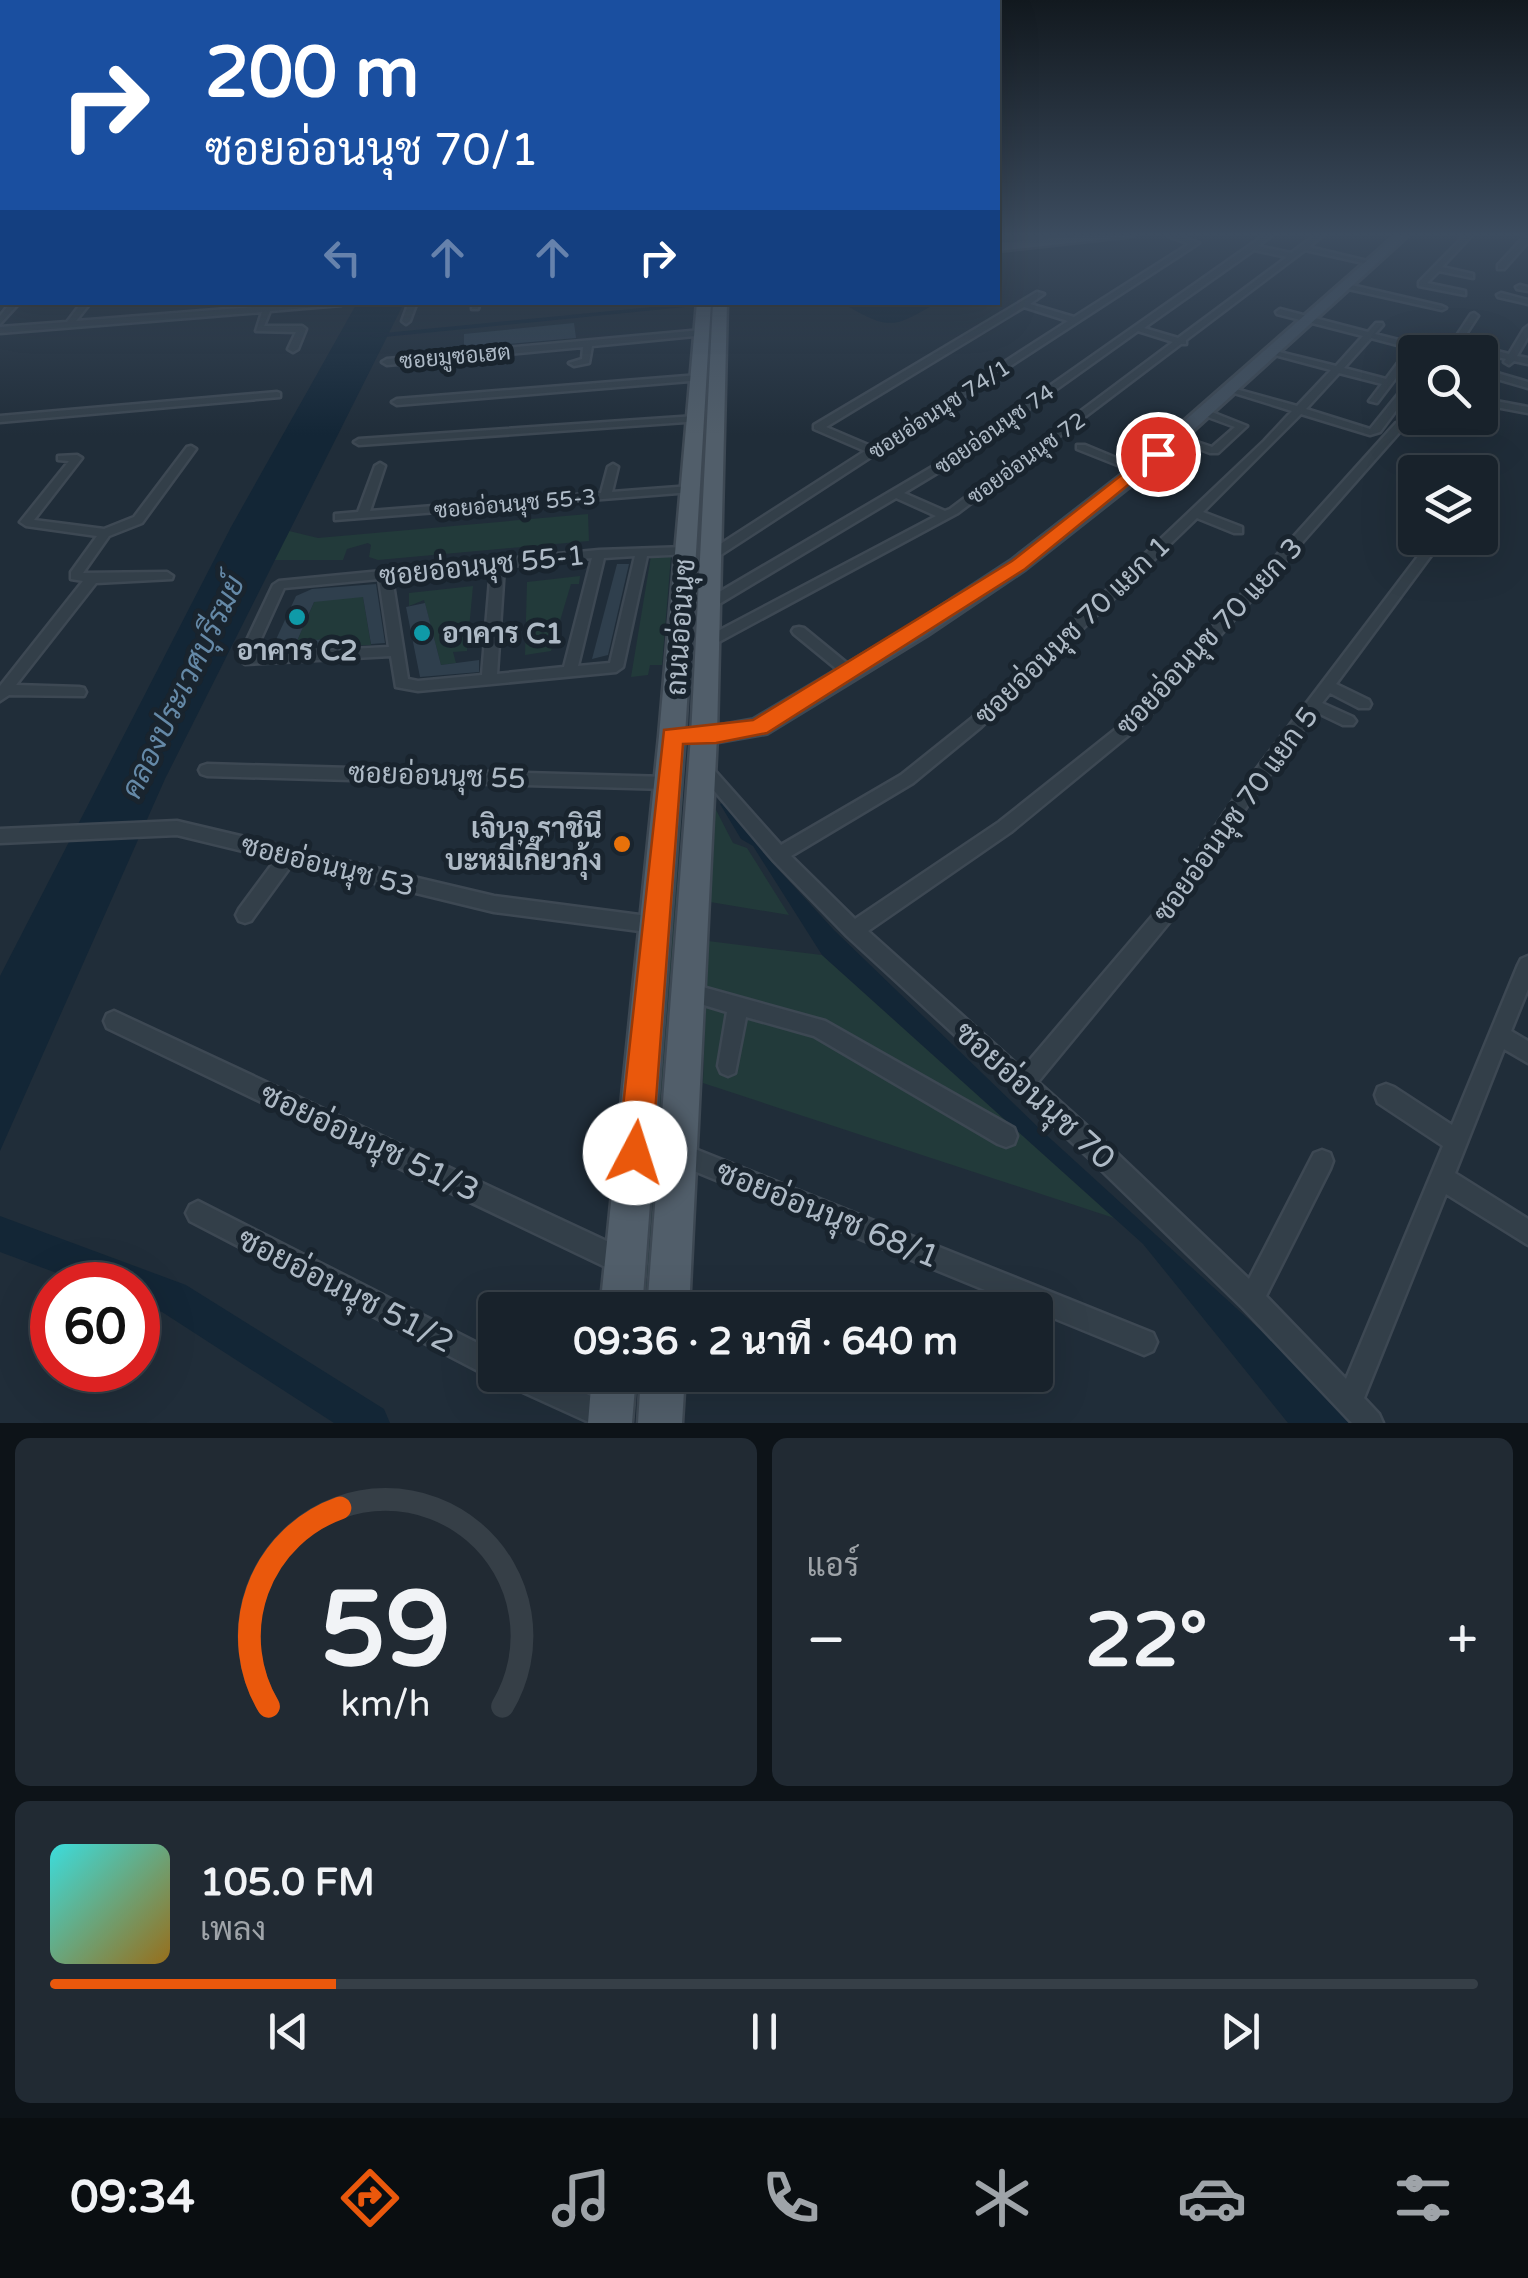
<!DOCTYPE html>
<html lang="th">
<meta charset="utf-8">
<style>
:root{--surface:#18222b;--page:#212a33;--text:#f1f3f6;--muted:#9fa4a9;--line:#363f47;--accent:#ea580c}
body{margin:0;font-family:"Varela Round",Sarabun,sans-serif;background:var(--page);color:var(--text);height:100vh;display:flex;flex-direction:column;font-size:38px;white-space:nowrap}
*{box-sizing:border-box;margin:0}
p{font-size:32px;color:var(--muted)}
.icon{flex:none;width:55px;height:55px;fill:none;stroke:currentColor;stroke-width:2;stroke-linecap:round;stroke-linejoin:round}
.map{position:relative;height:1423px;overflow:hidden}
.side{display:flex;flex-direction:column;gap:15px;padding:15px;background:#0d1318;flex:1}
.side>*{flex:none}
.hud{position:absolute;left:0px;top:0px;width:1000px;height:305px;box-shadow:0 10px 40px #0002,0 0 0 2px var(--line);background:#1a4fa0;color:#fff;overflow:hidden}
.buttons{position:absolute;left:1398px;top:335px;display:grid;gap:20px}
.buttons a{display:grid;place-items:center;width:100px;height:100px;border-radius:10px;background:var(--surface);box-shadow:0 10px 40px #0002,0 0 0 2px var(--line);font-size:50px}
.speed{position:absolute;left:30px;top:1262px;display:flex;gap:20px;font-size:50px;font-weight:700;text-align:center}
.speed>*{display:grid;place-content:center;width:130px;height:130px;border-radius:50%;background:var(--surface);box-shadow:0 10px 40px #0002,0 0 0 2px var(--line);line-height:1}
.speed .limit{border:15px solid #d22;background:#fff;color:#111}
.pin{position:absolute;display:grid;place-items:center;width:85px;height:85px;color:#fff;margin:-42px;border:5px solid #fff;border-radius:50%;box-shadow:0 2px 10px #0007}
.me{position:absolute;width:110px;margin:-55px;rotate:5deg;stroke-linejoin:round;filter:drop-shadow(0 0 8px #0008)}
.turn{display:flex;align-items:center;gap:35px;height:210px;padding:0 40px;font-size:45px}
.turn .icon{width:130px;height:130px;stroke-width:2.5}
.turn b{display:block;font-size:70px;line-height:85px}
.lanes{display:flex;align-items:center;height:95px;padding:0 40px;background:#0003;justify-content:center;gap:50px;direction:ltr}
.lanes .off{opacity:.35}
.big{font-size:75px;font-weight:700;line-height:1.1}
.side .widget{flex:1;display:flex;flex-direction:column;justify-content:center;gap:15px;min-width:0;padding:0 35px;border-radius:15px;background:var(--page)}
.side .dial{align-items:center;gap:0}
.dial svg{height:260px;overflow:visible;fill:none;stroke:var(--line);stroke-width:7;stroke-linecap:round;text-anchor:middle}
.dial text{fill:var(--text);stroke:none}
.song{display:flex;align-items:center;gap:30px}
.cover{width:120px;height:120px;border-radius:15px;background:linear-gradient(135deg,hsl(180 70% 55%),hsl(40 70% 35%))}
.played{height:10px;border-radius:5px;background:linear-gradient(90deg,var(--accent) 20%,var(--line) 20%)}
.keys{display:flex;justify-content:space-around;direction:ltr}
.heat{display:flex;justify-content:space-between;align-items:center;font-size:55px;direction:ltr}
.side .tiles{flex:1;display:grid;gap:15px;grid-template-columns:1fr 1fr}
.widget:last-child{grid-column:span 2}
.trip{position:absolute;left:478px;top:1292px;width:575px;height:100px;border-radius:10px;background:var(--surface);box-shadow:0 10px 40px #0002,0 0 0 2px var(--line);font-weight:700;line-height:100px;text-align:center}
.dock{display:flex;height:160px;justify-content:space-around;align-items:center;background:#0a0e11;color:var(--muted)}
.dock .icon{width:70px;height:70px}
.dock .current{color:var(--accent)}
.dock b{font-size:45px;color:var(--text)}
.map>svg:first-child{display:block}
.green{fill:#223a3a}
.water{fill:#132636}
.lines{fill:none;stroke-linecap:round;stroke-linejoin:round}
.canal{fill:#132636;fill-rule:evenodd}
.river{fill:#132636;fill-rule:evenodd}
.building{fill:#2f3f4d}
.street-casing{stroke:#3d4853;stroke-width:5}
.secondary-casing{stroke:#3d4853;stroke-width:6}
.primary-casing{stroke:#3d4853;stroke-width:5}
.street{fill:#333f49;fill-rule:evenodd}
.secondary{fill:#414f5d;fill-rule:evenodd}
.primary{fill:#515e6a;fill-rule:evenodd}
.route{fill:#ea580c;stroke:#983908;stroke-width:2.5}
.culture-dot{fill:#0f9aa8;stroke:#19242e;stroke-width:4}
.food-dot{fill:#e8710a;stroke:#19242e;stroke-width:4}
.labels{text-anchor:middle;stroke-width:10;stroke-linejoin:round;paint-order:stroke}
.far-street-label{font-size:22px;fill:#aebac6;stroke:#19242e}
.street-label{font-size:28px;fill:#aebac6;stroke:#19242e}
.poi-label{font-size:28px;font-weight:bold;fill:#aebac6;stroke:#19242e;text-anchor:start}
.water-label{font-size:30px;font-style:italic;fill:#6589a7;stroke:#19242e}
.near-street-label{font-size:32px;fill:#aebac6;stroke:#19242e}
</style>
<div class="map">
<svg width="1528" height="1423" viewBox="0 0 1528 1423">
<rect width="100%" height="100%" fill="#202d39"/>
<g class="green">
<polygon points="712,307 714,337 686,723"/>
<polygon points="588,514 589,541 378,560 369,557 371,545 368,543 347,549 343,560 272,560 285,530 318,538"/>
<polygon points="651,556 671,556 662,665 650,665 648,675 631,677"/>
<polygon points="580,576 579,584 571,584 551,651 525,655 527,582"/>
<polygon points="473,586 467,651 453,652 456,663 441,665 424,600 409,606 409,593"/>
<polygon points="319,591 363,597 371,645 346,646 352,638 297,641"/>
<polygon points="681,761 685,762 650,1310 639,1310 670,879 679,838"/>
<polygon points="713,804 733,843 747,848 789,915 710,902"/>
<polygon points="708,941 822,955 1114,1218 703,1083"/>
</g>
<g class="water">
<path d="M847 302H937V303C894 327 891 331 847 306Z"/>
<polygon points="357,303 404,303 165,779 0,1151 0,976 231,527"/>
<polygon points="727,802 766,856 834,930 1041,1130 1293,1360 1349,1423 1288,1423 1143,1244 822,955 753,846 741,839 720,804"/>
</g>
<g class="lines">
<polygon class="canal" points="703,302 735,302 374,338 370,336 374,334"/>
<polygon class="river" points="0,1216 186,1285 384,1409 390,1423 334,1423 162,1312 138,1303 138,1285 89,1285 0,1252"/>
</g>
<g class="building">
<polygon points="574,323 576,338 464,348 464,334"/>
<polygon points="617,564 629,564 608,655 592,659"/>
<polygon points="376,584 385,643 371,644 363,597 314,602 297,641 346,638 343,646 273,646 296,596 312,589"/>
<polygon points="425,603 441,665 479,660 479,672 420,677 406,607"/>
</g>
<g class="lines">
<g class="street-casing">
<g id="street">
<path d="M1168 236H1179L1199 243 716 558H708V552L865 451 814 429V425L1037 292 1044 294 1030 304 1074 317 1189 244ZM1024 307 1068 321 873 447 826 427Z"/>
<path d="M1263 236H1271L1258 246 1291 253 1314 236H1322L1309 247 1376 263 1372 265 1305 250 1186 340V344H1181L958 513 713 645H703L701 642 703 639 936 516 896 498 714 607H704L702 604 704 601 944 460ZM1254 250 1287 257 1178 338 1144 328ZM1138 331 1173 342 950 509 945 511 904 493 952 464Z"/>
<polygon points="1464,236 1471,236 1442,267 1473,274 1473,278 1439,271 1427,283 1465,291 1465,295 1419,286 1419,282"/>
<rect x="0" y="237" width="2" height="4"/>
<polygon points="1523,238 1528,238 1528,242 1504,269 1498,269 1498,265"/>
<polygon points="1347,284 1442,306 1446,308 1442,310 1344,288 1344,284"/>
<polygon points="1520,285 1528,287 1528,291 1517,289 1516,287"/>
<polygon points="1501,293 1528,300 1528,304 1498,297 1497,295"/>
<polygon points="11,302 20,302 0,324 0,316"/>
<polygon points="82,302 91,302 76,321 316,302 345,303 341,305 270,311 264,326 302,326 306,329 298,349 293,352 288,349 296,332 256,331 262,312 0,333 0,327 67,322"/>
<polygon points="409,302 417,302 410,321 406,324 402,321"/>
<polygon points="472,302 480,302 478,309 472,309"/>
<path d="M1280 309 1368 332 1376 323H1382L1383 325 1375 334 1418 345V349L1377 403 1369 401 1382 384 1339 373 1306 409 1370 429 1412 377 1415 376V385L1380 432 1370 435 1301 414 1203 512 1242 527V533H1234L1197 518 981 727 913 783 791 856 855 919 999 822 1131 717 1396 423H1404V427L1141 725 1011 832 868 931 1022 1069 1160 907 1239 792 1432 538H1444L1336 684 1369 700 1371 704 1369 708H1359L1330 693 1322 703 1353 717 1356 721 1353 725H1343L1316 712 1251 800 1172 919 1038 1082 1105 1142 1249 1279 1314 1153 1322 1150 1330 1153 1333 1161 1330 1169 1266 1296 1346 1379 1443 1146 1378 1103 1375 1095 1378 1087 1386 1084 1394 1087 1452 1125 1518 965 1521 959 1528 956V989L1511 1031 1528 1041V1063L1504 1049 1455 1173 1528 1219V1245L1446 1194 1364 1398 1379 1414 1383 1423H1352L1243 1308 1089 1158 847 936 773 860 694 767 696 763H708L781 845 901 775 971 719 1264 441 1292 411 1228 391V387L1297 406 1331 370 1271 354V350L1336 366 1363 336 1277 314 1276 312ZM1371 338 1409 348 1386 379 1344 368Z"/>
<polygon points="1474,313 1478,316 1461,342 1509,354 1524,329 1528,326 1528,337 1517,356 1528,358 1528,364 1514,361 1509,365 1504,362 1506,359 1458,347 1454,352 1446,352 1471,314"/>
<polygon points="702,330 706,333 705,335 592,346 589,363 574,366 569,363 582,359 583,347 387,365 382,362 387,359"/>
<polygon points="1480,368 1528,382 1528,388 1480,374"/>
<polygon points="699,375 704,378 702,380 397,405 392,402 397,399"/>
<polygon points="277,392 280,393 280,397 0,422 0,416"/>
<polygon points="1480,398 1528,407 1528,413 1480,404"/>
<polygon points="1204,409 1247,426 1218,453 1210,453 1171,438 1176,435 1212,447 1235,427 1200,414 1199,412"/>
<polygon points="696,416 700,417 700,421 359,445 354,442 359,439"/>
<polygon points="1438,418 1448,418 1438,433 1430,433 1429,431"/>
<polygon points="1077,445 1085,445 1145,470 1143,472 1135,472 1077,449"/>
<polygon points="191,446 196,449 142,523 109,536 83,573 167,572 173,576 172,579 96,583 16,685 79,687 84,688 86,692 84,696 9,695 0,701 0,686 83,581 71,579 71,572 97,536 26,526 20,522 69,461 58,460 58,456 77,455 82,458 34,520 104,529 134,517 187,447"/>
<polygon points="380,463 385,466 370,511 601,493 608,467 613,464 618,467 612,492 691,486 697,489 691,492 335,520 335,514 358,512 375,466"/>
<polygon points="1480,475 1487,476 1489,478 1480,484"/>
<path d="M686 547 690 548V554L647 556 623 667 616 672 418 691 396 687 391 656 245 664 238 659 273 585 279 581 599 550ZM635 556 610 663 578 666 604 558ZM592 558 564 667 497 674 504 567ZM491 568 482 675 418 681 408 679 392 578ZM379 579 389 647 254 654 284 588Z"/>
<polygon points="799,627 804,628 854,669 856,672 854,675 844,675 794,634 792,631 794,628"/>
<polygon points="207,764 667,777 673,779 675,783 673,787 667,789 207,776 201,774 199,770 201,766"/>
<polygon points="177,821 494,896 655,917 662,919 664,925 662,931 655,933 494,912 293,863 251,921 245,923 239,921 236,915 239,909 276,859 177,835 0,843 0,829"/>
<polygon points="688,983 825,1021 1014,1128 1017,1136 1014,1144 1006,1147 998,1144 814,1036 746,1017 735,1073 728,1076 721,1073 718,1066 727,1012 681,998 678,992 681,986"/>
<polygon points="114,1011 630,1252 633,1261 630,1270 621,1273 612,1270 107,1028 104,1021 107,1014"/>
<polygon points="680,1143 1153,1333 1157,1342 1153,1351 1144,1355 672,1162 669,1154 672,1146"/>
<polygon points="198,1201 495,1352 495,1375 544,1375 615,1407 619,1416 616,1423 591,1423 505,1384 502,1376 495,1379 486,1375 190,1221 186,1213 190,1205"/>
</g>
</g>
<g class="secondary-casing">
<g id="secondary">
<polygon points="1067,236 1070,239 1065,242 998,244 998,238"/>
<polygon points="1395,236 1407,236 1145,474 1025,569 927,635 767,733 704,744 696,742 692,736 696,730 753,720 913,625 1011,561 1133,466"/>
<polygon points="0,275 2,276 2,282 0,283"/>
</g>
</g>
<g class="primary-casing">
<g id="primary">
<polygon points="1083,236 1134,236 998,251 998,243"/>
<polygon points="697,302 711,302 685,736 642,1310 600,1310 659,736"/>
<polygon points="713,302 727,302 717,736 689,1310 647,1310 691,736"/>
<polygon points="592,1375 636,1375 632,1423 588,1423"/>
<polygon points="641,1375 685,1375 682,1423 638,1423"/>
</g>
</g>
<use href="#street" class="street"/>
<use href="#secondary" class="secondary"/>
<use href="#primary" class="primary"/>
</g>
<linearGradient id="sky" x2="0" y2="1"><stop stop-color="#12191f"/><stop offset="0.54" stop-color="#3c4c5f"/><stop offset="1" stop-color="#3c4c5f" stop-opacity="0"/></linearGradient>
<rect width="1528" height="435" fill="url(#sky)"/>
<polygon class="route" points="1152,451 1166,454 1025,569 767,733 716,743 683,744 652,1153 647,1165 635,1170 623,1165 618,1153 664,730 753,720 1012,561"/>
<g class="culture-dot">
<circle cx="297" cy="617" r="10"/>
<circle cx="422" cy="633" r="10"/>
</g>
<circle class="food-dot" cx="622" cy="844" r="10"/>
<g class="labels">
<g class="far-street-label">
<text transform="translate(455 356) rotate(-5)" y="8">ซอยมูซอเฮต</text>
<text transform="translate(939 409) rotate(-33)" y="8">ซอยอ่อนนุช 74/1</text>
<text transform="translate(994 429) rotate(-35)" y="8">ซอยอ่อนนุช 74</text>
<text transform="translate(1026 458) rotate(-36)" y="8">ซอยอ่อนนุช 72</text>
<text transform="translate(515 503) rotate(-5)" y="8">ซอยอ่อนนุช 55-3</text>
</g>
<g class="street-label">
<text transform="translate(482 565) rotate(-6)" y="10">ซอยอ่อนนุช 55-1</text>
<text transform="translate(680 627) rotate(-86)" y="10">ถนนอ่อนนุช</text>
<text transform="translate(1072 630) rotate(-44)" y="10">ซอยอ่อนนุช 70 แยก 1</text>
<text transform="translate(1209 636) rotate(-47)" y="10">ซอยอ่อนนุช 70 แยก 3</text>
<text transform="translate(437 775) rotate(2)" y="10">ซอยอ่อนนุช 55</text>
<text transform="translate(1235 814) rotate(-54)" y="10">ซอยอ่อนนุช 70 แยก 5</text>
<text transform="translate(328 865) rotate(14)" y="10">ซอยอ่อนนุช 53</text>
</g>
<g class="poi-label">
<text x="442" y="643">อาคาร C1</text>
<text x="297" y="660" text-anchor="middle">อาคาร C2</text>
<text x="602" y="838" text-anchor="end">เจินจู ราชินี<tspan x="602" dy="32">บะหมี่เกี๊ยวกุ้ง</tspan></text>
</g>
<g class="water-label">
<text transform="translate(183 687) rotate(-64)" y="10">คลองประเวศบุรีรมย์</text>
</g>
<g class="near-street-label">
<text transform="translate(1035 1095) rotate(42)" y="11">ซอยอ่อนนุช 70</text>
<text transform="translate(370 1142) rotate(25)" y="11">ซอยอ่อนนุช 51/3</text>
<text transform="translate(828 1214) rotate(22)" y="11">ซอยอ่อนนุช 68/1</text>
<text transform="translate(346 1290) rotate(27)" y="11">ซอยอ่อนนุช 51/2</text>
</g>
</g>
</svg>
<div class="buttons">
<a><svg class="icon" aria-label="search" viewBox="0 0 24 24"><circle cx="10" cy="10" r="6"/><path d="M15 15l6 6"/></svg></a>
<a><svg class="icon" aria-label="layers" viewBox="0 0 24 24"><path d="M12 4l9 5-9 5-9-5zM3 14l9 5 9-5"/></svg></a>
</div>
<div class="speed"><div class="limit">60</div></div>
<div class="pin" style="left:1158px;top:454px;background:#d93025"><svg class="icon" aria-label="arrive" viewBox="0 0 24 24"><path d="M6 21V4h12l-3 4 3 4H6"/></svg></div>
<svg class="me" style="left:635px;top:1153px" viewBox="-20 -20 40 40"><circle r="19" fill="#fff"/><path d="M0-13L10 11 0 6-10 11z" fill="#ea580c"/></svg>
<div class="trip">09:36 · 2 นาที · 640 m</div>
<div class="hud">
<div class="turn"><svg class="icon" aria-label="right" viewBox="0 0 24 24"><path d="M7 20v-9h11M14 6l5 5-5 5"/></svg><div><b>200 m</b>ซอยอ่อนนุช 70/1</div></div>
<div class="lanes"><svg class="icon off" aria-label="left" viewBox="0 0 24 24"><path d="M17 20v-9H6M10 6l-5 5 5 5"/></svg><svg class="icon off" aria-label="ahead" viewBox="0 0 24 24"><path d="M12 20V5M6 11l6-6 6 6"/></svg><svg class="icon off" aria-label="ahead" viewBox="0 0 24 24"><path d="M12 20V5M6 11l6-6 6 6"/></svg><svg class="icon" aria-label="right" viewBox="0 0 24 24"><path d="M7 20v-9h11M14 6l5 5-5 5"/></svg></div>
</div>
</div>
<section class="side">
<div class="tiles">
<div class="widget dial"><svg viewBox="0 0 100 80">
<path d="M14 69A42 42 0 1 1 86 69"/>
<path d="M14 69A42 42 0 0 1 36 8" stroke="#ea580c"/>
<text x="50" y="56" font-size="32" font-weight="700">59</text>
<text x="50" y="72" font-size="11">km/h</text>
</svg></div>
<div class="widget"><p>แอร์</p>
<div class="heat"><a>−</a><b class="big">22°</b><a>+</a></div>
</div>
<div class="widget">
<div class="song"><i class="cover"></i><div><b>105.0 FM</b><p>เพลง</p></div></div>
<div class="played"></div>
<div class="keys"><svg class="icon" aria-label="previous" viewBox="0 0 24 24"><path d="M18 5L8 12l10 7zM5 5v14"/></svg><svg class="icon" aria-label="pause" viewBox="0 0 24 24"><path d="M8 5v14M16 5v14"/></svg><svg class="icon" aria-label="next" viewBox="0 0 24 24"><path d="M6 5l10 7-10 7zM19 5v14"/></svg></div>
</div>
</div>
</section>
<nav class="dock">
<b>09:34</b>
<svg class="icon current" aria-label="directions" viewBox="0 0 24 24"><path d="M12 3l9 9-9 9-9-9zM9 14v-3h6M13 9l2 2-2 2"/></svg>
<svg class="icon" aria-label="music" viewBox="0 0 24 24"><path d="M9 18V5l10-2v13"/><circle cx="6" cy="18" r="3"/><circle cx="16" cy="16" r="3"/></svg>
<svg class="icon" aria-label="phone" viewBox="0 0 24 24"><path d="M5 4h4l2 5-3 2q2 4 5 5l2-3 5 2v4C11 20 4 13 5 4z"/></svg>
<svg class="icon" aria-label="climate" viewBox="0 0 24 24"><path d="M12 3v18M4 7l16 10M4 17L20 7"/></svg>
<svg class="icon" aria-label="car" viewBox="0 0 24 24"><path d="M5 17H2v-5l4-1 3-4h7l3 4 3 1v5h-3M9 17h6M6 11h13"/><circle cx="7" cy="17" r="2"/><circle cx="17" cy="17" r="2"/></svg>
<svg class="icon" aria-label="filters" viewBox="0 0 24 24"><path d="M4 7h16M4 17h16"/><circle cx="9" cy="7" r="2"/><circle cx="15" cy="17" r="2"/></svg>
</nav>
